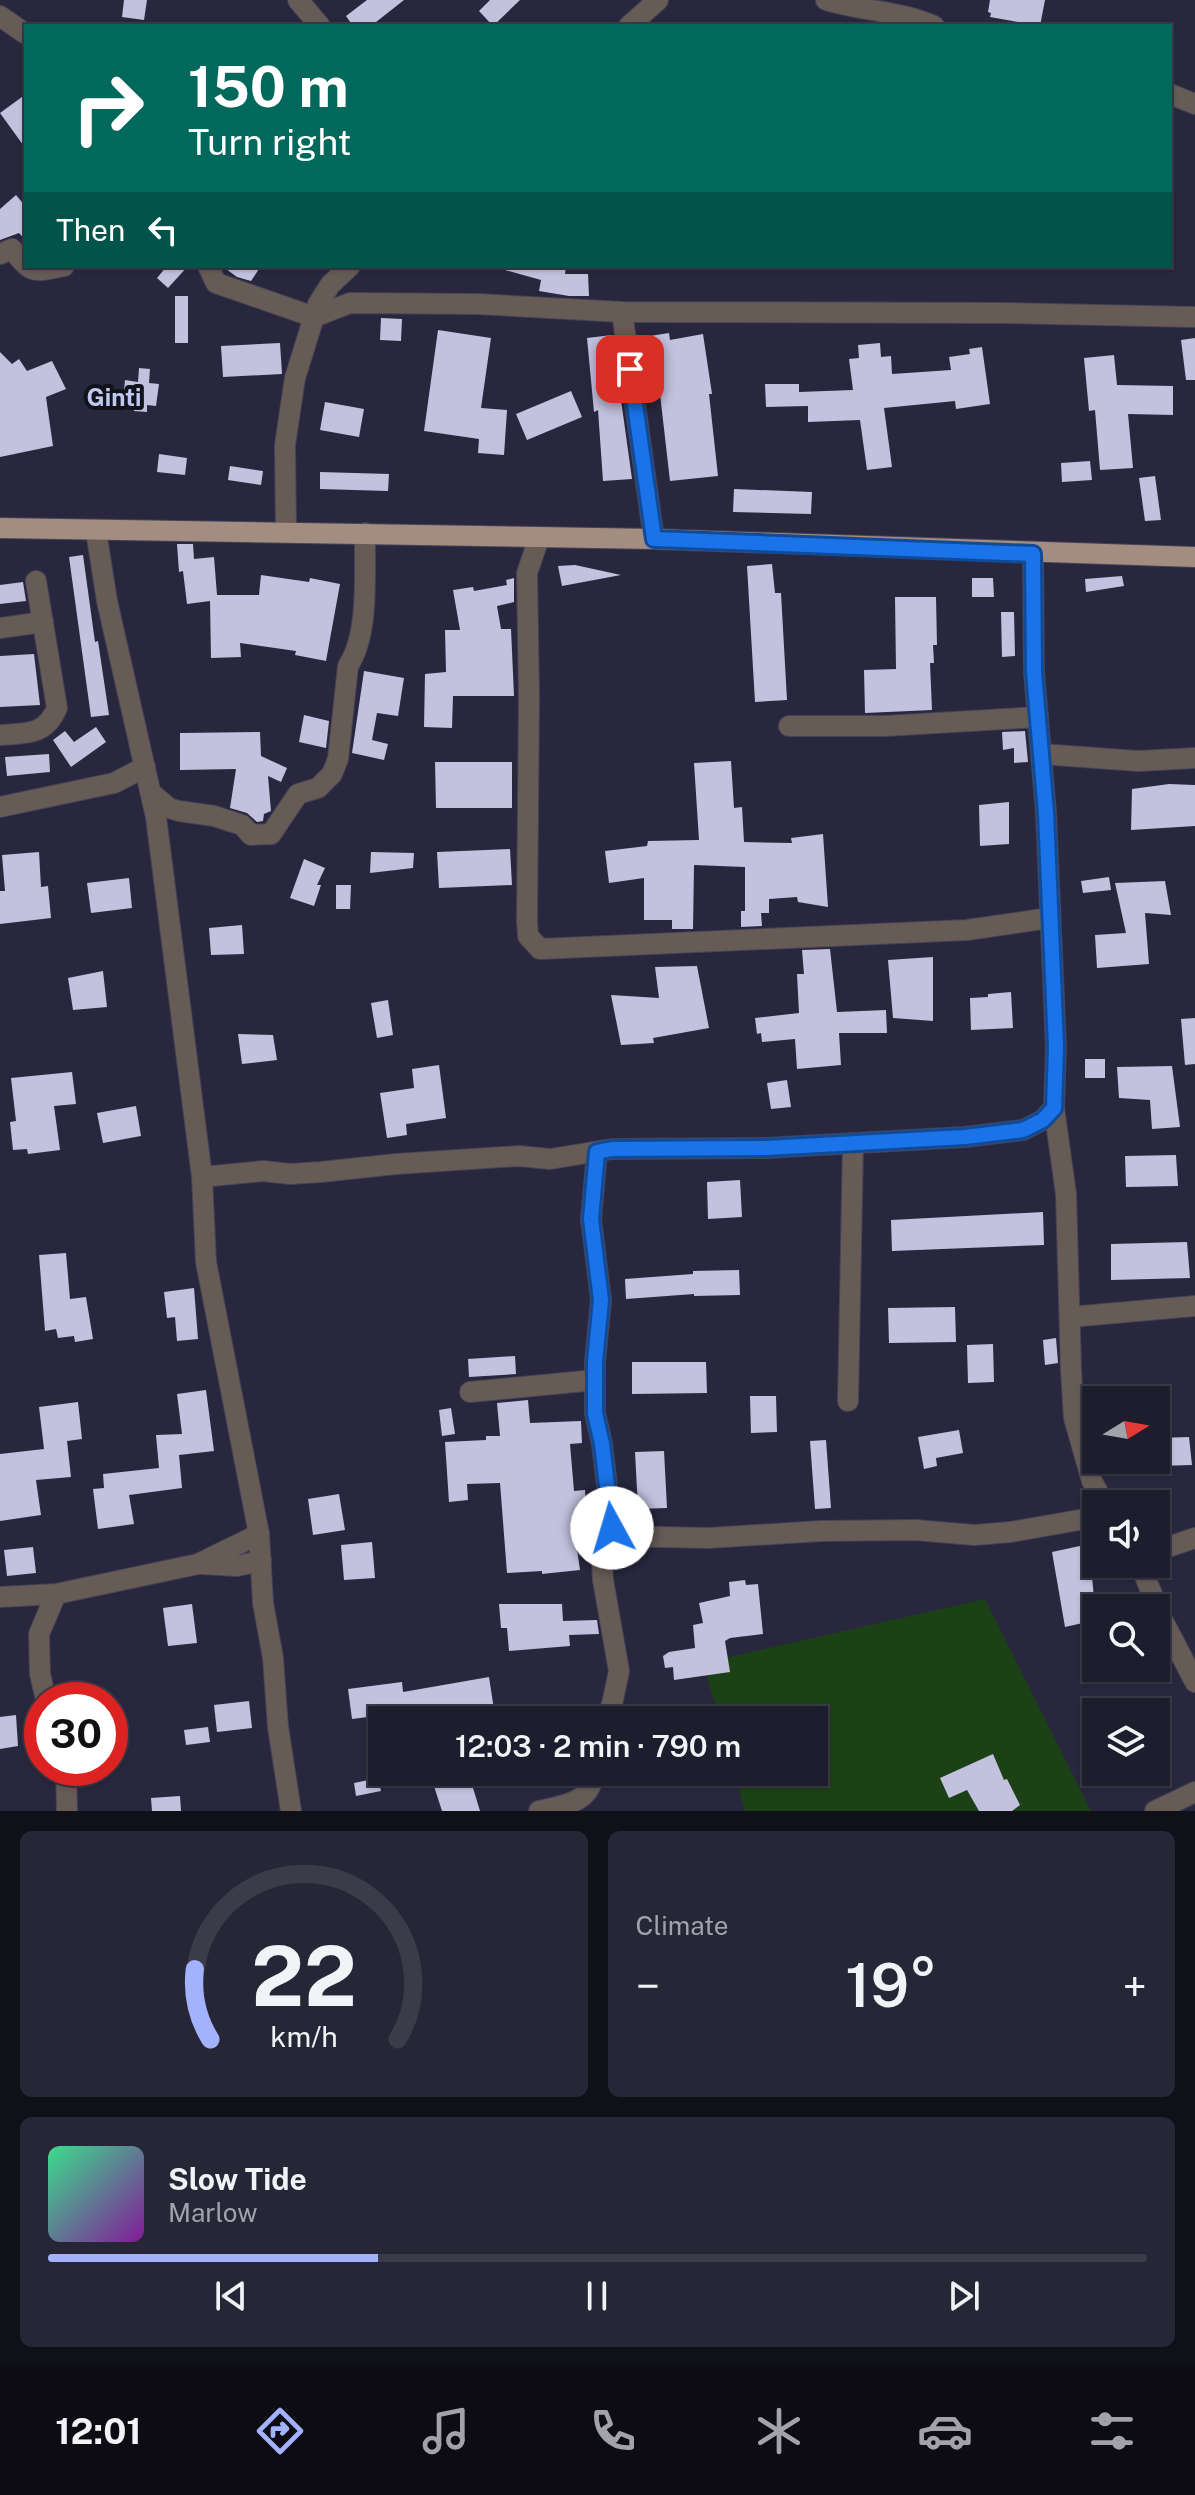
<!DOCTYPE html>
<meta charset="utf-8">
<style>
:root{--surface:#1e1d2e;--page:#262636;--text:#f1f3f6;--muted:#a1a2aa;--line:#3c3b4a;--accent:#a3b2fd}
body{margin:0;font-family:"Public Sans",sans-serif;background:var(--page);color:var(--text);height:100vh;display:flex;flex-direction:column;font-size:30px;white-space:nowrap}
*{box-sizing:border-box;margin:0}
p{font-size:26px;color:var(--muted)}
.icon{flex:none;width:44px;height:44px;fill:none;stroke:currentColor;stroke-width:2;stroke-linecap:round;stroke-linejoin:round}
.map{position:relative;height:1811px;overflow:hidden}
.panel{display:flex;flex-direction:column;gap:20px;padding:20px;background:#101019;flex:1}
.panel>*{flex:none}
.banner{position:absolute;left:24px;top:24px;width:1148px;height:244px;border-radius:0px;box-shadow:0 2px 6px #0004,0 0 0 2px var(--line);background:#00695c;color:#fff;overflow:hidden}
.needle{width:52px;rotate:79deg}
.controls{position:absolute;left:1082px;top:1386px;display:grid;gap:16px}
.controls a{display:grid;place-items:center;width:88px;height:88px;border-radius:0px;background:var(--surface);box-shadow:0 2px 6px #0004,0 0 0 2px var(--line);font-size:40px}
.speed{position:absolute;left:24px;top:1682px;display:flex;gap:16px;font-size:40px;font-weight:700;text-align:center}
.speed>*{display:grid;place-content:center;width:104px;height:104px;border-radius:50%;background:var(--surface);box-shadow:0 2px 6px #0004,0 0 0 2px var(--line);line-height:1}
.speed .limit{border:12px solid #d22;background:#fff;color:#111}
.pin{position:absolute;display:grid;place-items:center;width:68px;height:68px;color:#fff;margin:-34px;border-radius:16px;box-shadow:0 4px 12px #0006}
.me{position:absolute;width:88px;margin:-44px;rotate:354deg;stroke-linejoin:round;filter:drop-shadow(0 0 6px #0008)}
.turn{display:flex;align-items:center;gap:28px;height:168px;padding:0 32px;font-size:36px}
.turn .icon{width:104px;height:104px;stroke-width:2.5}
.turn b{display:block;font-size:56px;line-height:68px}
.then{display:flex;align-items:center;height:76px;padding:0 32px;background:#0003;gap:16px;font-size:30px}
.big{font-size:60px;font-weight:600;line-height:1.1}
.panel .tile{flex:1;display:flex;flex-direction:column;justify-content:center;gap:12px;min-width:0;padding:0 28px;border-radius:12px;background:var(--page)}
.panel .dial{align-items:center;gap:0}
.dial svg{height:208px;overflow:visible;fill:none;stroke:var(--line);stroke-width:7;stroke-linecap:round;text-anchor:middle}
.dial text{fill:var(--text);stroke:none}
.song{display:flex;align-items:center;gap:24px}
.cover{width:96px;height:96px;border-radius:12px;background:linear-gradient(135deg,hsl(150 70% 55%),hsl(290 70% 35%))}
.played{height:8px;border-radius:4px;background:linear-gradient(90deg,var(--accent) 30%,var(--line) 30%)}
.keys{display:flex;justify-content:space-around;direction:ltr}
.heat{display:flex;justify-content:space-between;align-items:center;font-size:44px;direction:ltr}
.panel .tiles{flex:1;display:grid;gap:20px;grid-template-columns:1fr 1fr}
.tile:last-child{grid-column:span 2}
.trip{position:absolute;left:368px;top:1706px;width:460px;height:80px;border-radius:0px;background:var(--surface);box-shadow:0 2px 6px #0004,0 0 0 2px var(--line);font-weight:600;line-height:80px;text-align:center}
.dock{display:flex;height:128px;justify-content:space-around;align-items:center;background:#0c0c12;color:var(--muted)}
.dock .icon{width:56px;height:56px}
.dock .active{color:var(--accent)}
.dock b{font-size:36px;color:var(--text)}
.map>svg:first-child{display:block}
.green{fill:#1d4116}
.building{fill:#c2c2df}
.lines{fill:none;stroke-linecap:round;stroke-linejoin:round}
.minor-casing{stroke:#444358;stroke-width:22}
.major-casing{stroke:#444358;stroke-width:22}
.minor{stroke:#675b56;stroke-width:20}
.major{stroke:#a38c80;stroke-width:20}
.route-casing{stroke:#114b97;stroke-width:20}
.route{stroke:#1a73e8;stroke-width:14}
.labels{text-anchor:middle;stroke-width:8;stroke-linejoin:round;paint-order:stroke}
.quarter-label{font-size:24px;font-weight:bold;fill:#bfc8f2;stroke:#12121b}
</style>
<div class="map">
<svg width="1195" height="1811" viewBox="0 0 1195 1811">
<rect width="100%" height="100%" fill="#28273d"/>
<polygon class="green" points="985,1599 1091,1811 745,1811 734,1772 814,1772 814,1720 719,1720 703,1663"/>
<g class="building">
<polygon points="124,0 147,0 144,20 122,17"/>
<polygon points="367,0 404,0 371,26 353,26 346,16"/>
<polygon points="490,0 520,0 493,26 479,11"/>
<polygon points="990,0 1045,0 1040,26 990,17 991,13 988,12"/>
<polygon points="26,94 26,149 0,113"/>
<polygon points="16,195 26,207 26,241 19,233 0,240 0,209"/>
<polygon points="167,266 188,266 168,288 157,278"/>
<polygon points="222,266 261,266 251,281 237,277"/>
<polygon points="506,266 566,266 565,274 588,274 589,296 569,296 539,291 541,280 505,270"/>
<rect x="175" y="296" width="13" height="47"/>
<polygon points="381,318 402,319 401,341 380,340"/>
<polygon points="438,330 491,338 481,408 507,410 504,455 478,453 479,439 424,431"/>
<polygon points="669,333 670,340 703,334 712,394 709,394 718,476 670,481 660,394 650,336"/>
<polygon points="612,335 632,479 603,481 598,410 594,412 587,338"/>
<polygon points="1195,338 1195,380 1186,380 1181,340"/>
<polygon points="280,343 282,374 223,377 221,346"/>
<polygon points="880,343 881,357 891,356 892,374 951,370 949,357 970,354 969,349 982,347 990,404 956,409 955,401 884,408 892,467 867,470 860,420 808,422 808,406 766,407 765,384 799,384 799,392 853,390 849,359 859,358 858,345"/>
<polygon points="0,352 12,364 19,359 27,371 52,361 66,389 46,397 53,446 0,457"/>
<polygon points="1114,355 1117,385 1173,386 1173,415 1128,414 1133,468 1100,470 1095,410 1089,411 1084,358"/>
<polygon points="139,368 150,369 149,383 159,384 156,406 147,405 147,412 134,411 135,403 123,401 125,380 138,382"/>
<polygon points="571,391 582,417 527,440 516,414"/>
<polygon points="325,402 364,409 359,437 320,430"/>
<polygon points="159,454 187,458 185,475 157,472"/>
<polygon points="1090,461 1092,480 1062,482 1061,463"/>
<polygon points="230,466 263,471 261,485 228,480"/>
<polygon points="320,472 389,474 388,491 320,489"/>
<polygon points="1155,476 1161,520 1145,521 1139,478"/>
<polygon points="734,489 812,492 811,514 733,512"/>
<polygon points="177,544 193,544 194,559 214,557 217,595 259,595 261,575 309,582 310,578 340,584 326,661 295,655 296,651 240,643 241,657 211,658 210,601 187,604 183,571 179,572"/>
<polygon points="83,555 95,642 98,641 109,715 91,717 69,557"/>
<polygon points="772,564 775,593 781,593 787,700 755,702 747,566"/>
<polygon points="575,565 621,575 562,586 558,566"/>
<polygon points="1122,576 1124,586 1086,592 1085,579"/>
<polygon points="514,578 514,602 497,606 501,629 511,629 514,696 453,696 452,728 424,727 425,674 446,672 445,630 460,630 453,590 473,587 474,591 507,585 506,580"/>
<polygon points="972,578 993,578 994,597 972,597"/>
<polygon points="23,582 26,601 0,604 0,585"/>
<polygon points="895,597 936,597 937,645 933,645 934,663 930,663 932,710 865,713 864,670 896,669"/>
<polygon points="1001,612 1014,612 1015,656 1002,657"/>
<polygon points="34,654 40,705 0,707 0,656"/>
<polygon points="364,671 404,678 398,716 377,713 372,740 388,744 384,760 352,753"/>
<polygon points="304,715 329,721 326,748 299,742"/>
<polygon points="96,727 106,742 71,767 53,740 65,731 74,742"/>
<polygon points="1025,731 1028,762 1014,763 1014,748 1003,750 1002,732"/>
<polygon points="260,732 261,756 287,768 281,782 268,776 271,811 264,814 263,821 257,822 247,813 230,808 236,769 180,770 180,733"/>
<polygon points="49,754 50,772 7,776 5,757"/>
<polygon points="731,761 734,808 742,807 744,842 792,843 791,838 823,834 828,907 798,902 797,897 769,899 769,913 761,913 762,926 741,927 741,911 745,911 745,867 694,865 693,929 672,929 672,920 644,920 644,878 609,883 605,851 647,846 648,841 699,840 694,763"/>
<polygon points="435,762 512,762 512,808 436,808"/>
<polygon points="1169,784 1195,785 1195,826 1131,830 1132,789"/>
<polygon points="1009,802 1009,844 980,846 979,805"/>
<polygon points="510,849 512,885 439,888 437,852"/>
<polygon points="39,852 41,887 48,886 51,918 0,924 0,891 5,891 2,855"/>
<polygon points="371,852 414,853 413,868 370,873"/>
<polygon points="304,859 325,868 317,885 321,885 314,906 290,898"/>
<polygon points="1109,877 1111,890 1083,893 1081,881"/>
<polygon points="129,878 132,908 91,913 87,883"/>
<polygon points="1165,881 1171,915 1145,913 1149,964 1097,968 1095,935 1126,933 1115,883"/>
<polygon points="336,885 351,885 350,909 336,909"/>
<polygon points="242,925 244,954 211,955 209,928"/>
<polygon points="830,949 837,1012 886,1010 887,1033 839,1033 841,1065 797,1069 795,1039 762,1042 761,1033 757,1034 755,1018 799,1013 797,974 804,974 802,950"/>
<polygon points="933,957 933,1021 893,1018 888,960"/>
<polygon points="697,966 709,1028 653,1038 654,1043 621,1045 611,995 659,998 655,967"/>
<polygon points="103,971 107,1007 73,1010 68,978"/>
<polygon points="1011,992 1013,1028 971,1030 970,998 988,997 988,994"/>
<polygon points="388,1000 393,1035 377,1038 371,1003"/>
<polygon points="1195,1018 1195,1064 1185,1065 1181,1019"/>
<polygon points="238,1034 273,1035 277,1060 242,1064"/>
<rect x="1085" y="1059" width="20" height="19"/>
<polygon points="439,1065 446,1118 406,1124 407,1135 387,1138 380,1093 414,1088 412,1069"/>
<polygon points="1172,1066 1180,1127 1152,1129 1150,1100 1119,1098 1117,1067"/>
<polygon points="72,1072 76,1104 54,1106 60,1150 28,1154 27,1149 13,1150 10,1122 16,1121 11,1078"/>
<polygon points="787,1080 791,1107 771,1109 767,1083"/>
<polygon points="136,1106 141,1136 103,1143 97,1113"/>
<polygon points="1176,1155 1178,1186 1126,1187 1125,1156"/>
<polygon points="740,1180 742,1217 708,1219 707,1182"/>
<polygon points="1043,1212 1044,1245 892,1251 891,1220"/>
<polygon points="1187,1242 1190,1278 1111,1280 1111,1244"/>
<polygon points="66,1253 70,1299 86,1297 93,1339 75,1342 74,1336 58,1338 56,1329 45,1331 39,1255"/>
<polygon points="739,1270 740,1295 694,1296 694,1294 626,1299 625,1279 693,1274 693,1271"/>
<polygon points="194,1288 198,1339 177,1341 175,1317 167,1318 164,1292"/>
<polygon points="955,1307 956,1342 889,1343 888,1308"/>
<polygon points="1056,1338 1058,1363 1045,1365 1043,1340"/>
<polygon points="993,1344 994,1382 968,1383 967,1345"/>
<polygon points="515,1356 516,1374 469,1377 468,1359"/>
<polygon points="632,1362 706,1362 707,1393 632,1394"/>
<polygon points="206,1390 214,1451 179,1455 182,1488 129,1495 134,1524 98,1529 93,1489 104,1488 103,1474 159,1468 156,1435 182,1434 177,1394"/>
<polygon points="750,1396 776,1396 777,1432 751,1433"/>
<polygon points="528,1400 530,1423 581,1421 582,1443 570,1444 574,1491 585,1490 587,1526 574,1528 580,1570 542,1574 542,1571 507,1573 500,1483 467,1484 468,1500 449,1502 445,1442 486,1440 486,1436 500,1436 497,1403"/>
<polygon points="78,1402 82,1439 67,1441 71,1477 36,1480 41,1515 0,1521 0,1454 44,1449 39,1407"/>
<polygon points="451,1408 455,1434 442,1436 439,1410"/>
<polygon points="959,1430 963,1453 936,1458 937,1466 924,1469 918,1437"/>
<polygon points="1189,1437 1192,1465 1156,1466 1156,1438"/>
<polygon points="826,1440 831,1508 815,1509 810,1441"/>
<polygon points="664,1451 667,1508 638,1509 635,1452"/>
<polygon points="339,1494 345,1530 313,1535 308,1499"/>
<polygon points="372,1542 375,1578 344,1580 341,1545"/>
<polygon points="1089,1544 1096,1620 1065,1627 1052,1552"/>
<polygon points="33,1547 36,1573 7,1576 4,1550"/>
<polygon points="745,1580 746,1585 758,1584 763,1634 730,1638 725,1641 730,1672 674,1680 673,1667 665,1668 663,1656 669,1652 695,1648 693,1625 703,1623 699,1603 730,1596 729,1582"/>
<polygon points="192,1604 197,1643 168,1646 163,1608"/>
<polygon points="499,1604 562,1604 563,1621 597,1620 599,1634 569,1635 570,1646 509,1651 507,1628 501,1628"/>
<polygon points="489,1677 495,1716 474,1720 427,1720 425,1710 352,1719 348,1689 402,1682 403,1692"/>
<polygon points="249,1701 252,1728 217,1732 214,1705"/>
<polygon points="16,1715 18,1746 0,1749 0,1717"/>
<polygon points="208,1727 210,1742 186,1745 184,1730"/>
<polygon points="993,1754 1004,1780 1007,1779 1020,1805 1012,1811 979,1811 967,1790 949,1798 940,1778"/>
<polygon points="460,1772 519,1772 520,1778 473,1788 480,1811 442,1811 432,1780"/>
<polygon points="378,1778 381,1791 356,1796 354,1783"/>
<polygon points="180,1796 181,1811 152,1811 151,1798"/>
</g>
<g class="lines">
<g class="minor-casing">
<g id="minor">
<polyline points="298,0 320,26"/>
<path d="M826 0C861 11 902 11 934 26"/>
<polyline points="0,16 26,34"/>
<polyline points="629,26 658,0"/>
<polyline points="1170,94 1195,104"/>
<path d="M0 254 12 249C33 275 32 272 64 266"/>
<polyline points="208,266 216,283 314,317 350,303 477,304 622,312 1003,313 1195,317"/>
<polyline points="622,312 654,539"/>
<polyline points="96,531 107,601 156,817 202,1177 206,1262 259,1534 263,1603 273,1658 278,1727 291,1811"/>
<polyline points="286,532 285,445 295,378 318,304 330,285 350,266"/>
<polyline points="539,538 527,573 529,697 527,920 528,936 540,949 967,930 1049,918"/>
<polyline points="1033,554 1034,672 1046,813 1056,1047 1054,1108 1066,1194 1071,1370 1074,1418 1092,1481 1104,1504"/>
<polyline points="0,628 43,622"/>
<polyline points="789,726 885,726 1038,717"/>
<path d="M0 735C26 733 45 736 57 708L36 581"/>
<polyline points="1041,754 1138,761 1195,758"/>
<path d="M151 793 169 808 179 811 214 816 242 825 251 835 271 834 298 794 318 788 332 774 338 759 348 666C370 633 364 571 365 533"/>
<polyline points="0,807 114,783 145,767"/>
<polyline points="597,1152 591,1219 601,1300 595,1362 595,1413 602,1444 613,1536 602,1561 603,1580 619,1671 612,1704 606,1720"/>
<polyline points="202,1177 263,1171 290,1174 321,1172 396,1164 519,1156 550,1159 612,1149 766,1148 965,1137 1023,1130 1043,1120 1054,1108"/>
<polyline points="1070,1317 1195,1306"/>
<polyline points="470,1392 595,1380"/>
<polyline points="848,1401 853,1144"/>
<polyline points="613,1536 708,1538 821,1531 915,1530 974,1535 1011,1532 1096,1517"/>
<polyline points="1156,1551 1195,1538"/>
<polyline points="202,1564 237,1566 261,1561"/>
<polyline points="1140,1564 1162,1619 1195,1682"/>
<polyline points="0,1597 56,1594 198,1564 259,1534"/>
<polyline points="46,1700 40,1674 39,1634 56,1594"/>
<polyline points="66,1768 67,1811"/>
<path d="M539 1811C565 1805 591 1803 594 1772"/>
<polyline points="1155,1811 1195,1792"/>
</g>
</g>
<g class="major-casing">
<polyline id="major" points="0,528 654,539 1195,557"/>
</g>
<use href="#minor" class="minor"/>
<use href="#major" class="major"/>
</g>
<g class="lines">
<g class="route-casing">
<polyline id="route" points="612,1528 602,1444 595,1413 595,1362 601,1300 591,1219 597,1152 612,1149 766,1148 965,1137 1023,1130 1043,1120 1054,1108 1056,1047 1046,813 1034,672 1033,554 654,539 630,369"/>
</g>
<use href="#route" class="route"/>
</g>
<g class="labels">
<g class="quarter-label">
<text x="114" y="406">Ginti</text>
</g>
</g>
</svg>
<div class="controls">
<a><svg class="needle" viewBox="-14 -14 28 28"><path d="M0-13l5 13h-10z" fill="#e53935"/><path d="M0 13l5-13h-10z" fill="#a1a2aa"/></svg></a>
<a><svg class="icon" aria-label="sound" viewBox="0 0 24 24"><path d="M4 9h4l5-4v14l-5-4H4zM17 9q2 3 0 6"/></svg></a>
<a><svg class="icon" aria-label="search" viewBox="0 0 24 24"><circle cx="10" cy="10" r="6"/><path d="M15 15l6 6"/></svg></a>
<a><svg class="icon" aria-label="layers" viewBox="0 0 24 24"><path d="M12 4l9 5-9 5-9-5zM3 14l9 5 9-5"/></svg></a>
</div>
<div class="speed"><div class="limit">30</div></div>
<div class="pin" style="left:630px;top:369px;background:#d93025"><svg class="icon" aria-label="arrive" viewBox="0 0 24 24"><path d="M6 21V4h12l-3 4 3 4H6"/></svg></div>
<svg class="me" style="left:612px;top:1528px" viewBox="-20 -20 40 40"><circle r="19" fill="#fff"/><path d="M0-13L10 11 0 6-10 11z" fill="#1a73e8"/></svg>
<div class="trip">12:03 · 2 min · 790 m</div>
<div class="banner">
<div class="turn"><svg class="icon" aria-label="right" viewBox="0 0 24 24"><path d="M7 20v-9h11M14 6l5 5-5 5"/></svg><div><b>150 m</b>Turn right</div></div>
<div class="then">Then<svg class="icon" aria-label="left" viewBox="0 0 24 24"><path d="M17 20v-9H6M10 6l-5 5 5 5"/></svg></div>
</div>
</div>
<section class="panel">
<div class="tiles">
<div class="tile dial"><svg viewBox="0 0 100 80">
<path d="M14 69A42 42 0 1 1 86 69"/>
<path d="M14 69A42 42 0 0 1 8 42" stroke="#a3b2fd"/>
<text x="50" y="56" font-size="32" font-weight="700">22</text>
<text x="50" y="72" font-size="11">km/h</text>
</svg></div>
<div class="tile"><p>Climate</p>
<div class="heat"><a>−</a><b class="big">19°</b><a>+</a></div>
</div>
<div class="tile">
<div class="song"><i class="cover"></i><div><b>Slow Tide</b><p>Marlow</p></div></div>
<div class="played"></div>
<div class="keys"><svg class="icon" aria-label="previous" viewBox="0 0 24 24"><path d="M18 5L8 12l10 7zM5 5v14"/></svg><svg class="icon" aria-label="pause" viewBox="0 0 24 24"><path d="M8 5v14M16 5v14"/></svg><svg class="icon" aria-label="next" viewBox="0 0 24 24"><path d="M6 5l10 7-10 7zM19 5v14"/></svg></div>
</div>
</div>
</section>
<nav class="dock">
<b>12:01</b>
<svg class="icon active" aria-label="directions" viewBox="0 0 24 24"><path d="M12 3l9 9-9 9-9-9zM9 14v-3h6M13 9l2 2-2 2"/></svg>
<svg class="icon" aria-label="music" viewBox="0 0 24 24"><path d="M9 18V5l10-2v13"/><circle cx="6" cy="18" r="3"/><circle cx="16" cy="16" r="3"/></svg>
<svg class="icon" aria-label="phone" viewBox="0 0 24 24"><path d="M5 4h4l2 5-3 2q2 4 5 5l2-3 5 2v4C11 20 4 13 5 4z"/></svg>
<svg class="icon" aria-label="climate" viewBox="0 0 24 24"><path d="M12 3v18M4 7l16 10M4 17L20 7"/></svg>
<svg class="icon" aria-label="car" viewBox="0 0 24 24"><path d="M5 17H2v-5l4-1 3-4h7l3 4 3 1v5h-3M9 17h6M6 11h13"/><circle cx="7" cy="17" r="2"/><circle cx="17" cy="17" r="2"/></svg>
<svg class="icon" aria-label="filters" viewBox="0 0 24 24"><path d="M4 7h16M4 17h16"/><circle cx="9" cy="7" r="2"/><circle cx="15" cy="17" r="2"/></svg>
</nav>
